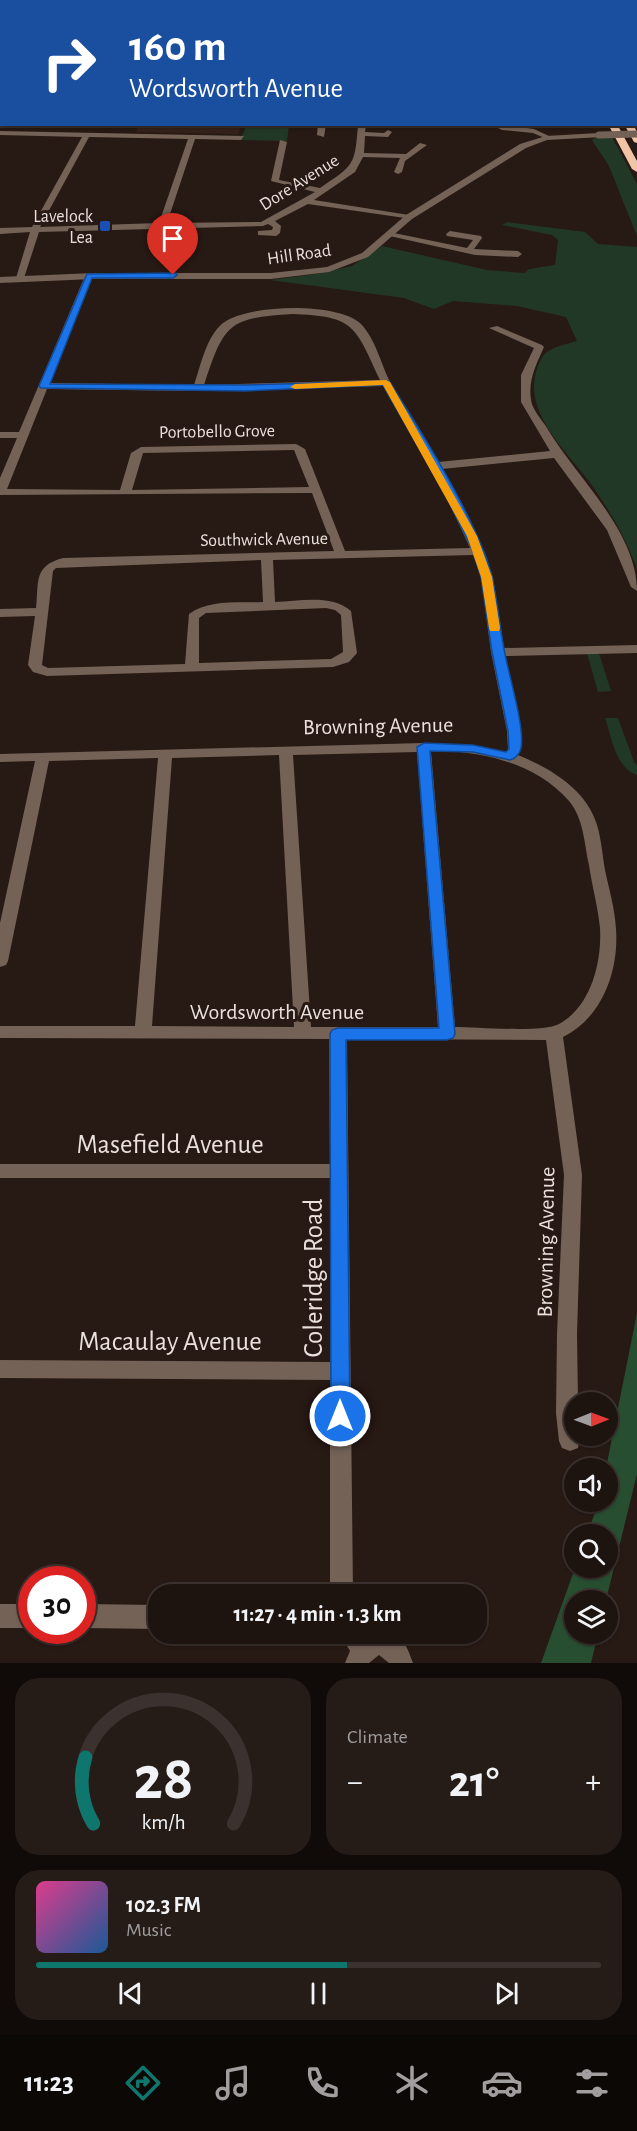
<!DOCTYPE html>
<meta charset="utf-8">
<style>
:root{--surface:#1d130f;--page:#251c18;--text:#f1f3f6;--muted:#a09e9e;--line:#3b322f;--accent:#0f766e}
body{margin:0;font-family:"Alegreya Sans",sans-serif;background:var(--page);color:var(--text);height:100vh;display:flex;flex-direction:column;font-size:22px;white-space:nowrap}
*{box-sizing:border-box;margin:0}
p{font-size:20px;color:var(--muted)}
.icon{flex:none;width:33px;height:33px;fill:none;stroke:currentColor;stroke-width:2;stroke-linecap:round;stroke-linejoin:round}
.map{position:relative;height:1663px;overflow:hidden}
.sheet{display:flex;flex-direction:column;gap:15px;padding:15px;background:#100a08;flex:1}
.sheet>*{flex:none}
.hud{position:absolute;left:0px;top:0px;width:638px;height:126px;box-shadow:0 2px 4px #0004,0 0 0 2px var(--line);background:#1a4fa0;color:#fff;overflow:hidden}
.needle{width:39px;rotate:89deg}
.fabs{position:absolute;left:564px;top:1392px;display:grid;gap:12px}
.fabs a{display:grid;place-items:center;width:54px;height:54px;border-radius:50%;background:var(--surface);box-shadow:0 2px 4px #0004,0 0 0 2px var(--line);font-size:30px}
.speed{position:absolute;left:18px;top:1566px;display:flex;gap:12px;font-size:30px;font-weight:700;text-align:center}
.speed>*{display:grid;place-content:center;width:78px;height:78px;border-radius:50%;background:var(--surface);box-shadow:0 2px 4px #0004,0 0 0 2px var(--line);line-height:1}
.speed .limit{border:9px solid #d22;background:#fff;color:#111}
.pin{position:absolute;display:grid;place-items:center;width:51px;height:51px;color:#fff;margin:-62px -26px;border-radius:50% 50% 50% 0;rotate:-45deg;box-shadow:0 0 6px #0007}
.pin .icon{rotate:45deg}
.me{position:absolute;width:66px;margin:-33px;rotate:0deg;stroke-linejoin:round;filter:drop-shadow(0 0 4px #0008)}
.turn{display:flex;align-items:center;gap:21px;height:126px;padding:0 30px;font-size:27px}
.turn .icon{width:78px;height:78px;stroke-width:2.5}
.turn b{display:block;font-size:42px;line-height:51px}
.big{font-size:45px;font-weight:600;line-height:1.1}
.sheet .card{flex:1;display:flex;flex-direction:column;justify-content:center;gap:9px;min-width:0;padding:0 21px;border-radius:24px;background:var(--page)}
.sheet .dial{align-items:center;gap:0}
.dial svg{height:156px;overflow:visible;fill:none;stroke:var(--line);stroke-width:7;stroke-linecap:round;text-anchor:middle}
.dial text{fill:var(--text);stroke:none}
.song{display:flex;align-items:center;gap:18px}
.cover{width:72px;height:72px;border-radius:9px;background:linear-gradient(135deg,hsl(330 70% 55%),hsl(210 70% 35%))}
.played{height:6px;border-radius:3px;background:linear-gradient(90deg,var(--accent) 55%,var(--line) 55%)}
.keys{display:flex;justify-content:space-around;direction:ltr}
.heat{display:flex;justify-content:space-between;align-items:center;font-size:33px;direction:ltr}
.sheet .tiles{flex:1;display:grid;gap:15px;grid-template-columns:1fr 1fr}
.card:last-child{grid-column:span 2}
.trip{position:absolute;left:148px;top:1584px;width:339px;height:60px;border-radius:24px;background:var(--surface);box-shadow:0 2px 4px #0004,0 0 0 2px var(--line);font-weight:600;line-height:60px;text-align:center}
.menu{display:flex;height:96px;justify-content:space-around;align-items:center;background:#0c0806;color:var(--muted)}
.menu .icon{width:42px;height:42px}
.menu .current{color:var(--accent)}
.menu b{font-size:27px;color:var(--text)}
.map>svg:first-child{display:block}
.built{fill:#34211a}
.green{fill:#223827}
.forest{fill:#284e31}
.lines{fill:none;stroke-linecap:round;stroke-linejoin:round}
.minor{fill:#746256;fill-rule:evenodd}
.tertiary{fill:#746256;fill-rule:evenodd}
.motorway{fill:#f1c4a6;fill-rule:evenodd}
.tertiary-bridge{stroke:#746256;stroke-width:7}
.route{fill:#1a73e8;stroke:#114b97;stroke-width:1.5}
.slow{fill:#f59e0b}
.transit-dot{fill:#1a4fb4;stroke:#271914;stroke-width:2}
.labels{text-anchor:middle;stroke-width:6;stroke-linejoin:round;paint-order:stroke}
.far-street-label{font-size:18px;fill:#eae0dc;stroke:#271914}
.far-poi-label{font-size:18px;fill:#eae0dc;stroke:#271914;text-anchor:end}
.street-label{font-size:22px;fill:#eae0dc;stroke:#271914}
.near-street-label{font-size:27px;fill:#eae0dc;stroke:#271914}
</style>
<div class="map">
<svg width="637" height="1663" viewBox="0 0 637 1663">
<rect width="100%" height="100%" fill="#271914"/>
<polygon class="built" points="138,125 241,125 238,134 136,132"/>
<g class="green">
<polygon points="247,125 289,125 287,141 240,140"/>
<polygon points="596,137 612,137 637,184 637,236 609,166 592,140"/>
<path d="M507 222 585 232 598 244 637 247V568C625 538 612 514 593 487 570 454 524 416 536 372 538 365 541 357 547 352 555 346 567 344 577 341L566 317 517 306 453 301 434 309 404 298 270 280 316 274 352 266 382 246 487 270 525 273 529 269 555 265 558 240 552 235 502 225Z"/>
<polygon points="587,653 599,653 611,691 598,692"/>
<path d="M605 718H618L634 762 637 765V775C615 767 612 738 605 718Z"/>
</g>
<polygon class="forest" points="637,1313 637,1474 606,1600 574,1600 574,1634 598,1634 591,1663 541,1663 575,1568 608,1568 608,1534 587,1534 599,1502 608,1502 606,1468"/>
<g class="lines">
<g class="minor">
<polygon points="0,0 4,1 5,2 0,4"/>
<polygon points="30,0 38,0 28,2"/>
<polygon points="66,0 74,0 63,2"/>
<rect x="150" y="0" width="6" height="2"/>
<polygon points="225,0 243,0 220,2"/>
<polygon points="385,0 391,0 392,2 386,2"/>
<polygon points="441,0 449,0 440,2"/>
<rect x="0" y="52" width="2" height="4"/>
<polygon points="0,74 2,74 0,80"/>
<polygon points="318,124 326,124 324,137 317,135"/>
<path d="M358 124H366L365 132 384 133 388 130 392 132 388 137 365 136 364 153 406 154 420 143 427 145 405 161 402 172 398 174 394 172 400 158 363 157 355 172 314 200 409 215H412V219L308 204 275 221 281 226 280 233 276 236 258 235V231L272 230 273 227 268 224 263 226 39 232 24 278 20 281 16 278 30 232 0 234V228L32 227 82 137 0 135V131L244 136 241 140 195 139 167 223 261 222 315 192 271 181 280 140 287 142 279 180 320 188C354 165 355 166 358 124ZM89 137 188 139 159 223 40 227Z"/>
<polygon points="498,124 534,129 551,137 547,139 533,133 502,130 498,128"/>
<polygon points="450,231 481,236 482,238 474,249 518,251 522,254 518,257 475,255 385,235 389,232 467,248 473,240 447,236 446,234"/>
<path d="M89 273 93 276 50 383 194 385C201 365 206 337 223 323 248 304 336 302 360 323 376 339 381 365 391 384 406 411 423 436 438 462L550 451 521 402V375L534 348 489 328 497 326 542 345 544 347C536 365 528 380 531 400 532 409 542 420 547 428 576 477 637 531 637 591L631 587 607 530 554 458 442 469 484 551 493 577 504 648 637 645V653L505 656C510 677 529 739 518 755 547 767 581 786 594 817 601 832 602 854 605 870 609 889 615 909 616 929 619 971 602 1018 563 1037L582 1175 577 1334 578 1402H574V1436H580L578 1448 570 1451 562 1448 559 1441 556 1413 557 1334 564 1175 546 1040 347 1039 353 1594H330V1380L0 1378V1360L330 1362V1178H0V1164H330L329 1039 0 1038V1026H135L158 758 49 761 8 961 6 965 0 967V923L35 761 0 762V754L424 743 470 745 506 752 508 749 507 731 491 652 481 577 473 555 273 560 275 602C300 601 332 594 351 611L357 653 349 662 333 667 47 676 33 672 28 665 35 616 0 617V609L36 608C39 582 33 566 63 558L334 551 312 493 0 495V478L17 438H0V432H19L85 276ZM292 314C355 316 355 326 380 380L204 385C224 325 227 318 292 314ZM383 386 445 494 470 548 345 551 305 449 296 444 141 447 131 453 120 490 7 489 47 389 198 391ZM294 450 309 487 132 490 143 453ZM261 560 263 602C238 603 209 599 189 614L185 664 48 668 42 665 53 571 56 568ZM326 608 335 610 341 615 343 652 331 659 199 663V618L206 613ZM450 751C495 755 538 766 569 801 584 819 584 843 589 865 592 886 598 907 600 928 602 962 591 1007 559 1024 542 1033 477 1027 455 1027L431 752ZM417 752 438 1027H311L293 755ZM279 755 294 1027 152 1026 172 758Z"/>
<rect x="0" y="1604" width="32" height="24"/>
<polygon points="82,1604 159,1605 159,1629 82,1628"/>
<path d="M340 1634C357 1632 389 1628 402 1641 408 1647 410 1656 413 1663H389L379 1655 369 1663H345L350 1651Z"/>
</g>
<polygon class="tertiary" points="599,133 602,137 547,140 526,148 412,219 368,257 329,272 271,279 94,279 0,283 0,277 94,273 271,273 327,267 362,253 406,215 520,144 546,136"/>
<g class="motorway">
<polygon points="553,0 559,0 560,2 552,2"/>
<polygon points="567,0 573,0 574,2 567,2"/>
<polygon points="608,124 617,124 637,161 637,172 632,169"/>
<polygon points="624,124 633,124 637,132 637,143 634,142"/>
</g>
<polyline class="tertiary-bridge" points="599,135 637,134"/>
</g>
<path class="route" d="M176 273 177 275 173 278H92L50 384 245 385 389 381C422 433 461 495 484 552 497 584 498 620 505 654 509 676 525 728 521 748 520 754 515 759 510 760L473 752 430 751 455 1034 453 1038 447 1040H346L350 1416 347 1422 340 1425 334 1422 331 1416 330 1034 332 1030 338 1028H439L417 747 424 743 473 745 506 752 509 749 508 731 492 652 481 577 473 551 445 494 383 385 245 391 41 388 39 386 87 274Z"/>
<polygon class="slow" points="386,380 390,382 477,536 492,577 500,628 499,631 490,631 489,628 481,577 467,536 383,385 295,389 290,387 295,384"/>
<rect class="transit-dot" x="99" y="220" width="12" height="12" rx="3"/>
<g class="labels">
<g class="far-street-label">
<text transform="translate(299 182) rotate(-32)" y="6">Dore Avenue</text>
<text transform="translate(299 254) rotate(-8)" y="6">Hill Road</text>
<text transform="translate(217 431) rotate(-1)" y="6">Portobello Grove</text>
<text transform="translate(264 539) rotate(-1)" y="6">Southwick Avenue</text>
</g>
<g class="far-poi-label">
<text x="93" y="222">Lavelock<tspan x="93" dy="21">Lea</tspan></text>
</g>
<g class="street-label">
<text transform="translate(378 725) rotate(-1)" y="8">Browning Avenue</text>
<text x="277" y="1019">Wordsworth Avenue</text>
<text transform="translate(545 1242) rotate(-89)" y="8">Browning Avenue</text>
</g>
<g class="near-street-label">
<text x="170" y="1153">Masefield Avenue</text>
<text transform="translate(313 1278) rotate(-90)" y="9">Coleridge Road</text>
<text x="170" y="1350">Macaulay Avenue</text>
</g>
</g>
</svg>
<div class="fabs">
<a><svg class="needle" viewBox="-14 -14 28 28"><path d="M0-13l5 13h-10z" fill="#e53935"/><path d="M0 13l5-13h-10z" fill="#a09e9e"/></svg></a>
<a><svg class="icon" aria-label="sound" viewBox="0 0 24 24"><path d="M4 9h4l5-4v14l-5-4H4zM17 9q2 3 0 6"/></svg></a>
<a><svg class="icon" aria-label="search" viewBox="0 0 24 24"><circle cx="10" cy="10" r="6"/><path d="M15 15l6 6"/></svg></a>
<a><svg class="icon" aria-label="layers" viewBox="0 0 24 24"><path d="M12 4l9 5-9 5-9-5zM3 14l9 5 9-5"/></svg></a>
</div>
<div class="speed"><div class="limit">30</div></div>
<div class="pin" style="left:173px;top:275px;background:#d93025"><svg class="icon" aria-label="arrive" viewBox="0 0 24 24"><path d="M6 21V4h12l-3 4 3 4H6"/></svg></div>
<svg class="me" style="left:340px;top:1416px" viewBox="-20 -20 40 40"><circle r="17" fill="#1a73e8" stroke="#fff" stroke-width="3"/><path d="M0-11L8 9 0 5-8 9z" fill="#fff"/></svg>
<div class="trip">11:27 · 4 min · 1.3 km</div>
<div class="hud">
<div class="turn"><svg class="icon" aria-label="right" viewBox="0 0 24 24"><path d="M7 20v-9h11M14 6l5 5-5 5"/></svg><div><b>160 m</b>Wordsworth Avenue</div></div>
</div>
</div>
<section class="sheet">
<div class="tiles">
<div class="card dial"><svg viewBox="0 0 100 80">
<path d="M14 69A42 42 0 1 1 86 69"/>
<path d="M14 69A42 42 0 0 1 10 35" stroke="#0f766e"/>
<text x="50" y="56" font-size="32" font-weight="700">28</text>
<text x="50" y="72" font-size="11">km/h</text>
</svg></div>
<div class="card"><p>Climate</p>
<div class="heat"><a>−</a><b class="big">21°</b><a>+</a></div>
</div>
<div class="card">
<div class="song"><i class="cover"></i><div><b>102.3 FM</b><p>Music</p></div></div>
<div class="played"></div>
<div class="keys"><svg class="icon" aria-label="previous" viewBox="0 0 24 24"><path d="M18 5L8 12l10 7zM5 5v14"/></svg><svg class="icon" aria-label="pause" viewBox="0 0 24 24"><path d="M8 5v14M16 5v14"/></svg><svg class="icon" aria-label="next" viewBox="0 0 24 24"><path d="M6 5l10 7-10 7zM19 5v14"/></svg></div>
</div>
</div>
</section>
<nav class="menu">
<b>11:23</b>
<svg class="icon current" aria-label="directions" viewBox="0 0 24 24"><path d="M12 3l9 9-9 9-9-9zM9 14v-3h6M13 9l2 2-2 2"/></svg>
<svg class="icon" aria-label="music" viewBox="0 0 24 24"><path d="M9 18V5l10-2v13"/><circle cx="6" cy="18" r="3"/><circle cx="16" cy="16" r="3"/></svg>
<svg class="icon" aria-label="phone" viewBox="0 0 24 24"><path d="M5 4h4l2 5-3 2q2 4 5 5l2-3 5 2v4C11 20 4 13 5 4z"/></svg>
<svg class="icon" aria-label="climate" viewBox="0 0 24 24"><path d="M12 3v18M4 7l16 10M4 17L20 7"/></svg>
<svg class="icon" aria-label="car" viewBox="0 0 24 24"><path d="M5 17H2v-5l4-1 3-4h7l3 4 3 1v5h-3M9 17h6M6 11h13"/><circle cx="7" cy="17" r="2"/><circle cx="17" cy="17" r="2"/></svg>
<svg class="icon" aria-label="filters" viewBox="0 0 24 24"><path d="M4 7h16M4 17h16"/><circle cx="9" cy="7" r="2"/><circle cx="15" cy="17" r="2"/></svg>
</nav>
